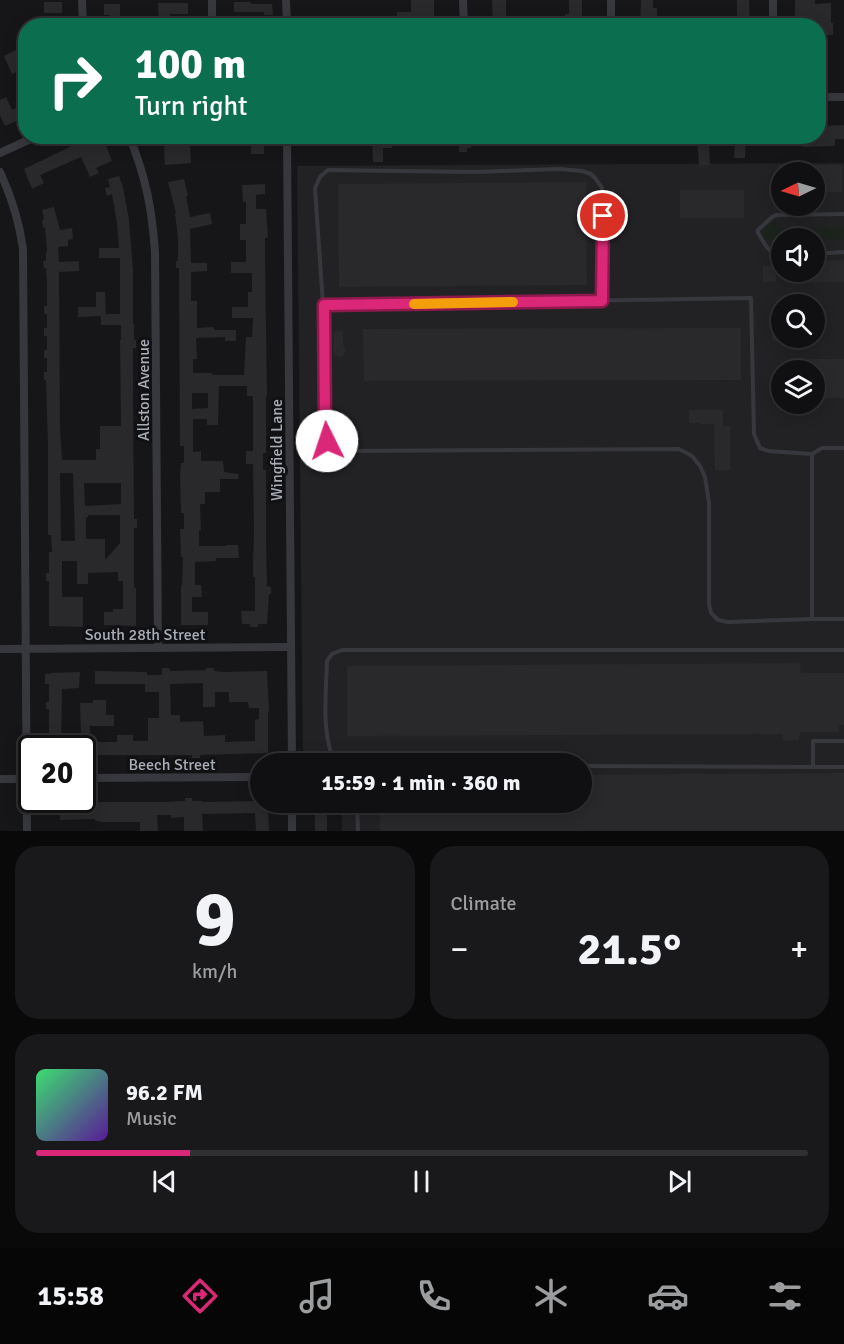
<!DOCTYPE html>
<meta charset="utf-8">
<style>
:root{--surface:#101012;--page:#19191b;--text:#f1f3f6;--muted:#9c9d9f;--line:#303032;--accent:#db2777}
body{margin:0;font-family:Signika,sans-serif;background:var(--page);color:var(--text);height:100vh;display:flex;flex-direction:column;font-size:22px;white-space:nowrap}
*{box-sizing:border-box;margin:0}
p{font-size:20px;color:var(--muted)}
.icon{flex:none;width:33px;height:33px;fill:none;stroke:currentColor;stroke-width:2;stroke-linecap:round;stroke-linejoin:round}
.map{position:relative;height:831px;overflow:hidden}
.panel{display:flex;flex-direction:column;gap:15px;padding:15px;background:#09090a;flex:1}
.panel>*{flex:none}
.top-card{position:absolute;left:18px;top:18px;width:808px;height:126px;border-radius:24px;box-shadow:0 3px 15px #0003,0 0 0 2px var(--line);background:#0b6e4f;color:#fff;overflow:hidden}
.needle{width:39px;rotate:265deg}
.buttons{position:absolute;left:771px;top:162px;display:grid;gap:12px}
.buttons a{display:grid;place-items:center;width:54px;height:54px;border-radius:50%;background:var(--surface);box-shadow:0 3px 15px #0003,0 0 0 2px var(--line);font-size:30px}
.speed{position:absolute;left:18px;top:735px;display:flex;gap:12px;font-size:30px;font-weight:700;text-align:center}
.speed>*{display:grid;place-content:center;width:78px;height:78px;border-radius:50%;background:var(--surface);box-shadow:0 3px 15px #0003,0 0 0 2px var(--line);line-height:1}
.speed .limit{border:3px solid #111;border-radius:9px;background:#fff;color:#111}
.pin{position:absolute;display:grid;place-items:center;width:51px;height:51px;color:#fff;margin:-26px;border:3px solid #fff;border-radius:50%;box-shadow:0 2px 6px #0007}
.me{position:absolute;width:66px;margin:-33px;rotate:356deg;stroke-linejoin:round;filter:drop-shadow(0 0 4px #0008)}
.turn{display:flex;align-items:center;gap:21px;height:126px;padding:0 18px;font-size:27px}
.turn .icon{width:78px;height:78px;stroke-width:2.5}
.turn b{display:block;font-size:42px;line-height:51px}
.big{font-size:45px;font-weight:700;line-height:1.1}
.panel .widget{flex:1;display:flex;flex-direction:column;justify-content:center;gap:9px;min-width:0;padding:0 21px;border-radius:24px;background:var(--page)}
.panel .dial{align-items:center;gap:0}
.dial b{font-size:78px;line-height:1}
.song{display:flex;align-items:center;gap:18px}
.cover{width:72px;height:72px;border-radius:9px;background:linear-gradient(135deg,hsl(140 70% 55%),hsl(270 70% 35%))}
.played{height:6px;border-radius:3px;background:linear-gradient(90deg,var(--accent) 20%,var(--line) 20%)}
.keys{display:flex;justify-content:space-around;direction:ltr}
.heat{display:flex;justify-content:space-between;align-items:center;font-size:33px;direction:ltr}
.panel .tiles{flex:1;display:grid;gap:15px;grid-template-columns:1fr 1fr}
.widget:last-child{grid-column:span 2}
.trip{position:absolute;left:250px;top:753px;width:342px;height:60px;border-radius:30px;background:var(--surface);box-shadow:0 3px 15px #0003,0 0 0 2px var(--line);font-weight:700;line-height:60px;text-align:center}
.dock{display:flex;height:96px;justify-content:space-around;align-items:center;background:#060607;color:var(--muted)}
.dock .icon{width:42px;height:42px}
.dock .current{color:var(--accent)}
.dock b{font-size:27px;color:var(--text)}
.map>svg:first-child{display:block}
.built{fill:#222225;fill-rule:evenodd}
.green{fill:#1c231d}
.building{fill:#29292c;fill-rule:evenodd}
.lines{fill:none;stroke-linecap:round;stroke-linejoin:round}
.lane{stroke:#37383d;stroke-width:4}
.street{stroke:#37383d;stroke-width:8}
.route-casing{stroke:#8e194d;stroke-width:15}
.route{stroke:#db2777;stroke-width:10}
.slow{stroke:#f59e0b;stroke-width:10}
.labels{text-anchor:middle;stroke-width:6;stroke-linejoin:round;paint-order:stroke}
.street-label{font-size:16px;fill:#a8adb8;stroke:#111113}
</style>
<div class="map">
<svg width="844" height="831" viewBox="0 0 844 831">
<rect width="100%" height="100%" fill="#161618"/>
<path class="built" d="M844 163V831H342V803L582 802V764L303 763 297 166ZM782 172H814V206H782ZM782 238H814V272H782ZM782 304H814V338H782ZM782 370H814V404H782Z"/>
<polygon class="green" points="775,220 777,221 778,228 821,228 821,221 825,220 825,227 844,227 844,239 767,240 761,232"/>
<g class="building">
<polygon points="411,0 434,0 434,26 397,26 397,12 411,12"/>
<polygon points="492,0 506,0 506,18 508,18 509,26 493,26"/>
<polygon points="569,0 582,0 582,25 580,26 565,26 565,14 569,14"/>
<polygon points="641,0 653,0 653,8 657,8 657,16 652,16 652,26 640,26"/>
<polygon points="737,0 749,0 750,26 737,26"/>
<polygon points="795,0 815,0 815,4 831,3 831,23 833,23 833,35 821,35 821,26 793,25 793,18 795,18"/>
<rect x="44" y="2" width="18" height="11"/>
<polygon points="234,2 251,2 251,4 272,4 273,15 264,15 264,12 234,12"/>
<polygon points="158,3 188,3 188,14 170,14 170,26 159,26"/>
<polygon points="104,4 120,4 120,18 123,18 123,26 110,26 110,15 104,15"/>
<polygon points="16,50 26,71 26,93 16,72 12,74 4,56"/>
<polygon points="6,97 12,110 26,103 26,117 5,126 0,115 0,100"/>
<polygon points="844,125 844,139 835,139 835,146 803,147 803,136 819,136 819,126"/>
<polygon points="99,136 102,136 112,161 96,168 99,173 90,177 81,157 40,175 44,183 32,189 24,169 80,142 81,144"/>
<polygon points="147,136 199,136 200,145 190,145 191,163 165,165 164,146"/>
<rect x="251" y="136" width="13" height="18"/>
<polygon points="372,136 392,136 392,148 383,148 383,162 373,162"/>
<polygon points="459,136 516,136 516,146 471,146 471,148 467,148 467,152 459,152"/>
<polygon points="697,136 717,136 717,144 709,145 710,165 699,166"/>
<polygon points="735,136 746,136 745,158 734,158"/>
<polygon points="778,165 842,165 842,192 814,192 814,172 778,172"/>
<path d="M119 176 123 187 129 220 133 270V324H134V340H136V348H133V402L134 519H137V528H134V588H136V626L104 625V612H113V609H123V581H118V572L88 573V584H77V561H62V597H83V627L49 626V581H46V573H49V552H52L51 535H48V447L46 380H44V372H47V358H44V350H47V336H44V328H47V314H44V306H47V283L46 268H44L43 261H46V252L47 251 45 227 43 228 42 220 44 219 42 210 54 207 60 230 72 228 73 239 68 240V246L58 247 59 262 79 261V271L59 272 60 429 62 460H96V449H100V426H121L120 340H121V325H101V316L78 317V307H96V292H105L106 314H120V258H99V248H119L117 223 112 194 107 196 105 188 110 187 108 179ZM60 473H73L75 541H61ZM84 483H121V504L85 506ZM88 515H120V543L105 560V539H86V517H88Z"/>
<path d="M184 179 188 196H186L190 217 210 213 212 224 190 229 191 263H207V271L191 272V301H197V328L214 327V330H236V341H225V337L196 338 197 359H193V373H212V375H244L246 337H252L253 318H232V307H248V292H252V273H231V262H246V240H240V224H246V202H243L242 185 265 184V194L256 195V209H266L267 223 268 238H265V257L267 396H266V453H263V470H266V537L267 586 271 587V594H269L267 624H258V627H250V624H242L241 611H255V577H253V560L254 534 253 464H246V451H253V396H247V386H219L218 425H207V419H193V452L201 451V461H223L224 472 239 474 238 479H220V492H205V504H200L201 530H199V546H226V545H238L239 558H216V561L195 562V585H201L202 597H192V612H208V625H181V585H182L183 557H181L180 529H184V513H181L180 474 181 463H184V446H180L179 268H176V261H178V238L175 213H176L168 182ZM192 393H208V408L192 409Z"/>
<polygon points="586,182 587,285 339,287 338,184"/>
<rect x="680" y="190" width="64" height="28"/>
<polygon points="844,260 844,282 795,282 795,272 814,272 814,261"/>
<polygon points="776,265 776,281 763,282 763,266"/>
<rect x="772" y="315" width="10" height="26"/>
<polygon points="719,328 741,328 741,380 364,381 363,329"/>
<polygon points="343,331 343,344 346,351 343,356 338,357 335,355 333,351 334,332"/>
<polygon points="799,359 844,359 844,398 814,398 814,370 799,370"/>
<polygon points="689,410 723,410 723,426 730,426 730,470 715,470 714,424 699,424 699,423 689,423"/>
<polygon points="800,663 801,673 844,673 844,725 839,725 839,732 800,732 799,740 783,741 783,734 347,736 347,666"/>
<path d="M162 668H169L170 671 206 670V668H214V671L224 672 267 671 269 712H268V753L200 755V758H192V755H94V742H117V735H133V741H148V718H159V692H145V684H95V671L147 672V675H162ZM203 683V707H215V692H229V702H248L249 708H259V719L255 720V741L225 742V735L204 736 203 721 180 722V715H171L170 684Z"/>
<polygon points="80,672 79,688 62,689 61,748 49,748 49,709 46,709 46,702 49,702 49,684 45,684 45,674 50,674 50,673"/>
<polygon points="93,700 106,700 106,715 114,715 114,726 90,726 90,735 81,735 80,703 93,703"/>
<polygon points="844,773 844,831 380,831 380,802 582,802 582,775"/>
<polygon points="185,798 192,798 192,801 202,801 202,802 261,801 261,802 268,802 269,831 256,831 255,813 202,814 203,831 184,831 184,817 171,818 171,815 157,815 158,831 140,831 140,822 100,822 100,821 95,821 95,819 60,820 60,802 80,802 80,804 94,804 94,802 162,802 185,801"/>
<rect x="315" y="802" width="12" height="29"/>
</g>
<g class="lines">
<g class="lane">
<polyline points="814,254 844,252"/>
<path d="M782 255C769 256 764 242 758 233V230L772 217 776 215 844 214"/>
<polyline points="602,301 602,188 596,179 591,174 582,171 559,169 475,172 328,170 320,177 315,188 323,305 751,298 754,434 760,448 768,451 812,454"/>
<path d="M323 305 325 427C327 439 328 446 340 451L679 449 692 456 700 466 705 477 709 503V604L711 613 718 620 728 622 812 619"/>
<polyline points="844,448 822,448 812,454 812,619 844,619"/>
<polyline points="844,741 813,741 813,767 844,767"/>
<path d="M335 764C321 732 326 695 327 661L332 654 342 650H844"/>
<polyline points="582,766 813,767"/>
<polyline points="357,802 358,831"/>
</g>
<g class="street">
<polyline points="82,0 83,26"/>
<polyline points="212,0 212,26"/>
<polyline points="286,0 287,26"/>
<polyline points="463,0 464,26"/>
<polyline points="611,0 611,26"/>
<polyline points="773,0 773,26"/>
<polyline points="819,97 844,97"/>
<path d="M129 136C146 177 152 209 155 252L158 648"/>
<polyline points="287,136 292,764"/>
<polyline points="0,153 37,136"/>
<path d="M0 172C12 198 19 220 23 249L27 831"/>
<polyline points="0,649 291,647"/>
<polyline points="82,778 261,777"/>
<polyline points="0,779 31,779"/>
<polyline points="292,802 292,831"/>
</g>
</g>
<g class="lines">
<g class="route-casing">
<polyline id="route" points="327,441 325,427 324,305 602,301 603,216"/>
</g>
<use href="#route" class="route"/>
<polyline class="slow" points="414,304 513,302"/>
</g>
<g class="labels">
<g class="street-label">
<text transform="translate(143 390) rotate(-90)" y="6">Allston Avenue</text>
<text transform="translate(276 450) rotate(-90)" y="6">Wingfield Lane</text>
<text x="145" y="640">South 28th Street</text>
<text x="172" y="770">Beech Street</text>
</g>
</g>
</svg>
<div class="buttons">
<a><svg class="needle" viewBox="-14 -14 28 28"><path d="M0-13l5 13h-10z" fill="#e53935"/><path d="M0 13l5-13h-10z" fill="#9c9d9f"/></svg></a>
<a><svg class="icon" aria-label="sound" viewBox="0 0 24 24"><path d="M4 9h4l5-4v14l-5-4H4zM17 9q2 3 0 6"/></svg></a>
<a><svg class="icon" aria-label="search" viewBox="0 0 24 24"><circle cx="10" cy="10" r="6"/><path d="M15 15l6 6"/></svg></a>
<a><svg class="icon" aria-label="layers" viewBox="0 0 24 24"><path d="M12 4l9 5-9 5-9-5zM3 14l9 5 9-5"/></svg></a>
</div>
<div class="speed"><div class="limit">20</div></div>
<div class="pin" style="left:603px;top:216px;background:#d93025"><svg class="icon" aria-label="arrive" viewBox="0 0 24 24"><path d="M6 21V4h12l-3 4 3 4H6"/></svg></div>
<svg class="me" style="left:327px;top:441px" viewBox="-20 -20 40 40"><circle r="19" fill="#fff"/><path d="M0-13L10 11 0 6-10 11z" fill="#db2777"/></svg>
<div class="trip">15:59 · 1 min · 360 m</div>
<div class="top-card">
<div class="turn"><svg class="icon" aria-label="right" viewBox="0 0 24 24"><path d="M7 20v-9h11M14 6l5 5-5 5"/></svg><div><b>100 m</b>Turn right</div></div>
</div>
</div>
<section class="panel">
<div class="tiles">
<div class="widget dial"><b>9</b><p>km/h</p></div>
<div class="widget"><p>Climate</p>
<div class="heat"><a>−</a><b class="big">21.5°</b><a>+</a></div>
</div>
<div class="widget">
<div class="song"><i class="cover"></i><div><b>96.2 FM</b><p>Music</p></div></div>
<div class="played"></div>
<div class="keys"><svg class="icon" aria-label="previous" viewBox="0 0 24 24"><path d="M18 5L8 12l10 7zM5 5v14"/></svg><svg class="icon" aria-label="pause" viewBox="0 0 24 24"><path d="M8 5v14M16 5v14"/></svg><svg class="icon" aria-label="next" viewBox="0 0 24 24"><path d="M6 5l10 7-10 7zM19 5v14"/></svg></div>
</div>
</div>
</section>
<nav class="dock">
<b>15:58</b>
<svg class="icon current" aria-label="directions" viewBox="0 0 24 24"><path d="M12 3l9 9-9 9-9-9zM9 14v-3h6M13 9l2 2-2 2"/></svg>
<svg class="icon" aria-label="music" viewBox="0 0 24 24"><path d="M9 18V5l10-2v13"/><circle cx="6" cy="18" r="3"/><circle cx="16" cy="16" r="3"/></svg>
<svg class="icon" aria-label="phone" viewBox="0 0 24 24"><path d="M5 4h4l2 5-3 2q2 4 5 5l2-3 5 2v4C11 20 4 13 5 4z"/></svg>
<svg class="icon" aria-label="climate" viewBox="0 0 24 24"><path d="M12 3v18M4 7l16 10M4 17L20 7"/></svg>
<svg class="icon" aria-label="car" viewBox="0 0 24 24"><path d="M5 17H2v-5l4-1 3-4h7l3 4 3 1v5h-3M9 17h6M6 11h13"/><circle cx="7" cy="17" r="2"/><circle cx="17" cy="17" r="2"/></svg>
<svg class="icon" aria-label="filters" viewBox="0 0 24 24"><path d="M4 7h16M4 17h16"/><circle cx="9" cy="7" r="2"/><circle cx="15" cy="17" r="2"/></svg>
</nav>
